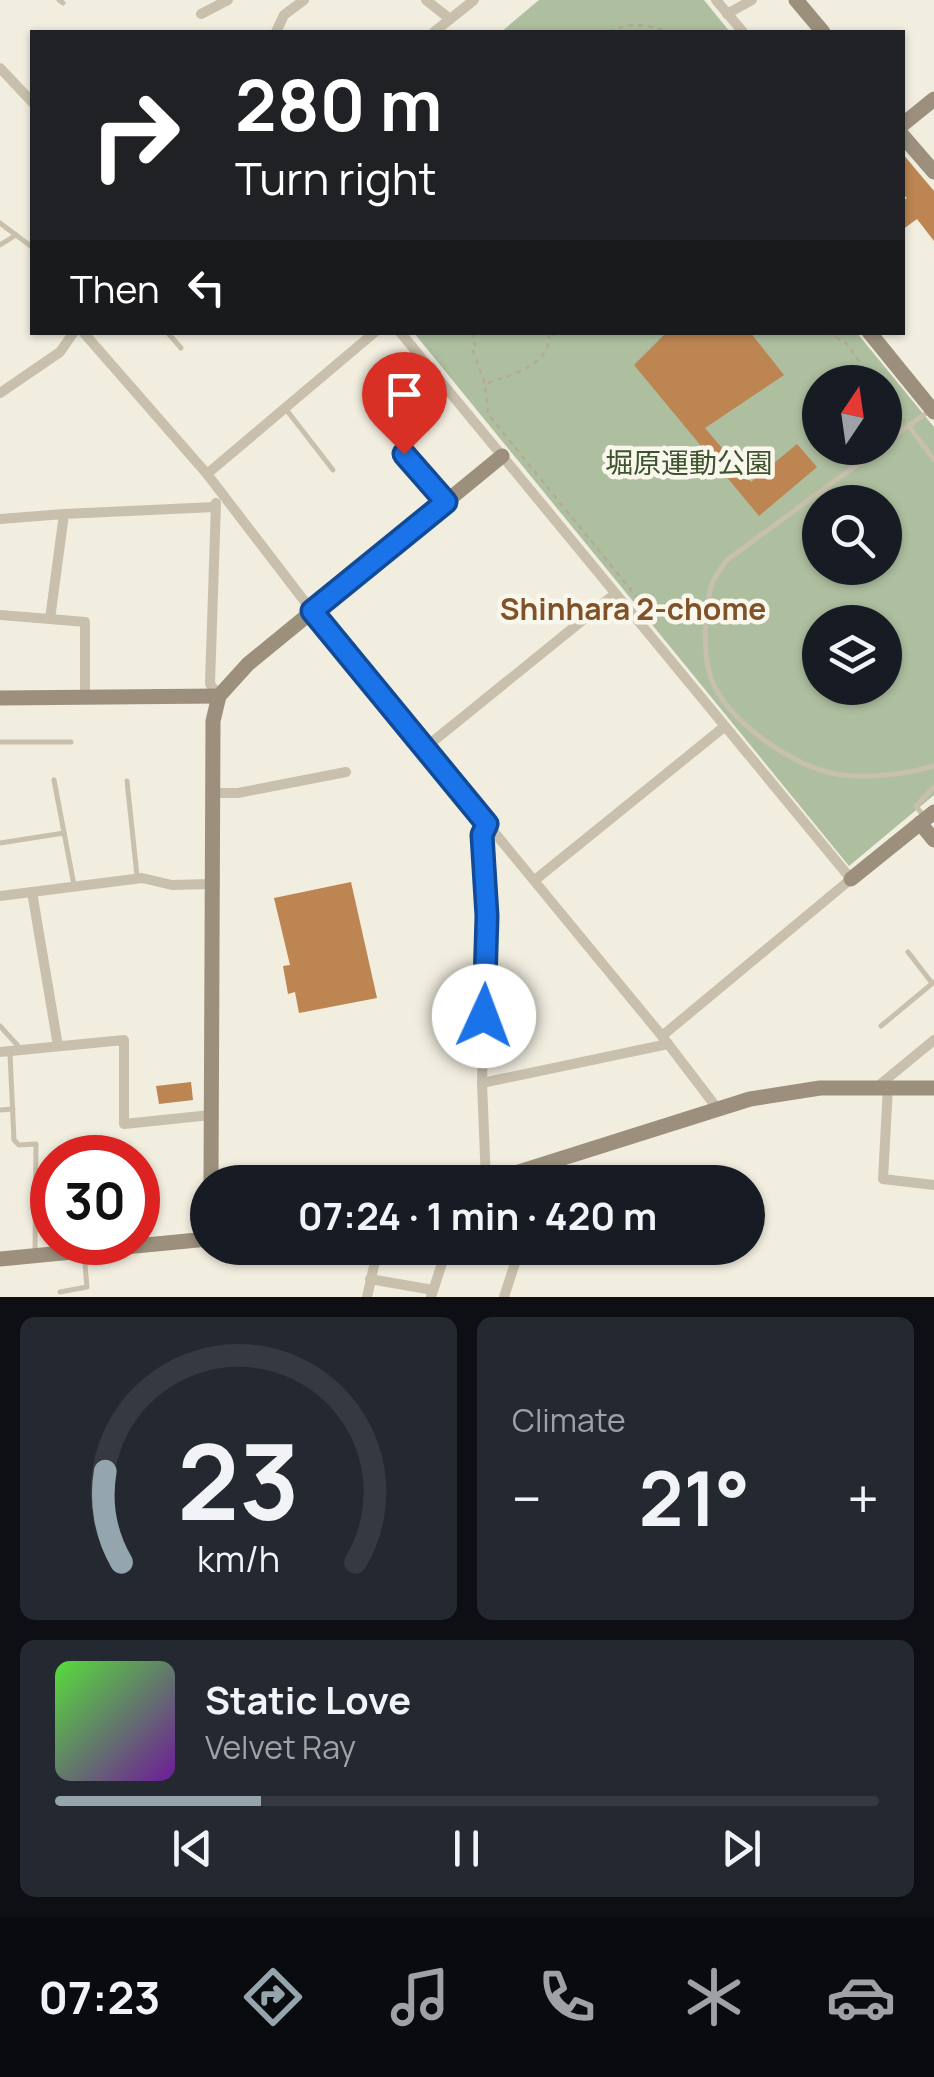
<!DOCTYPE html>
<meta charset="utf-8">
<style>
:root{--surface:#171b24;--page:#242831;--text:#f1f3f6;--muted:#9ea1a6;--line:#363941;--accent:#94a5ae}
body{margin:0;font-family:Manrope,"Noto Sans JP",sans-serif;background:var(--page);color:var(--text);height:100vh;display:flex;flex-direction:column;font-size:38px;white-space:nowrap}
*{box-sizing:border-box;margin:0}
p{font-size:32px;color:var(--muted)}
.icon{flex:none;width:55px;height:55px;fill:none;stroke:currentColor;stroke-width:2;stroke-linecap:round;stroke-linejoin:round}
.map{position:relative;height:1297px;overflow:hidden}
.sheet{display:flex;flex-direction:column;gap:20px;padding:20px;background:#0d0f14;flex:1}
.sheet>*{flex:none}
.banner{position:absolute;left:30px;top:30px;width:875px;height:305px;border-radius:0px;box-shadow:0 2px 8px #0004;background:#202124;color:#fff;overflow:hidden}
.needle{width:65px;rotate:13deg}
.buttons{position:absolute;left:802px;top:365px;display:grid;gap:20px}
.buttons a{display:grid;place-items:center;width:100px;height:100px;border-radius:50%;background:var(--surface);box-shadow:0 2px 8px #0004;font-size:50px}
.speed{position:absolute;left:30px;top:1135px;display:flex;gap:20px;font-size:50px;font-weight:700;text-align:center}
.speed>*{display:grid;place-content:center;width:130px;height:130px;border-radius:50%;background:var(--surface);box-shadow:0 2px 8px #0004;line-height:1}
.speed .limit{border:15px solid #d22;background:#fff;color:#111}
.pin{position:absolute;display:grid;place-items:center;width:85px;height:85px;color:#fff;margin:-102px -42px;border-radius:50% 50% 50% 0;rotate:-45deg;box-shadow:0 0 10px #0007}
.pin .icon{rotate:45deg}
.me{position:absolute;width:110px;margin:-55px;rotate:2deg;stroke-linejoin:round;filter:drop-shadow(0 0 8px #0008)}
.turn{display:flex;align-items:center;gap:35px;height:210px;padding:0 40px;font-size:45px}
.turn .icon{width:130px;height:130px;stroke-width:2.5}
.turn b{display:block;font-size:70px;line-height:85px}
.then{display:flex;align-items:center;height:95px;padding:0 40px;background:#0003;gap:20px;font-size:38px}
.big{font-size:75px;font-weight:700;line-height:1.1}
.sheet .widget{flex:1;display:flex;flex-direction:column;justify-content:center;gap:15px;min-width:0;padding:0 35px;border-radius:15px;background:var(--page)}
.sheet .dial{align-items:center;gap:0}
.dial svg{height:260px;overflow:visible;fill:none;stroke:var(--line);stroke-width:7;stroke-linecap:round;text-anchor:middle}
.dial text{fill:var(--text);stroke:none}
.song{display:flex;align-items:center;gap:30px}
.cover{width:120px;height:120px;border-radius:15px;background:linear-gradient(135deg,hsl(110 70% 55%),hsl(280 70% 35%))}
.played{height:10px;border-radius:5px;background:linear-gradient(90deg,var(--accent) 25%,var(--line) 25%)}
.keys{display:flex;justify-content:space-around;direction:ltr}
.heat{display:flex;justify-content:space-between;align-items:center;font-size:55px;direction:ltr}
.sheet .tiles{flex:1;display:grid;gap:20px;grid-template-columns:1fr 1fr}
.widget:last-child{grid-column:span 2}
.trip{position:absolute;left:190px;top:1165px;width:575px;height:100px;border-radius:50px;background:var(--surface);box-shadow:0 2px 8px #0004;font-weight:700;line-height:100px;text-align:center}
.dock{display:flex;height:160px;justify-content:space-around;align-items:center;background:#090b0e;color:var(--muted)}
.dock .icon{width:70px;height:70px}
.dock .selected{color:var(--accent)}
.dock b{font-size:45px;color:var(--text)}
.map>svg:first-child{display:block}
.green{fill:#aebfa0;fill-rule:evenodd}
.building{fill:#bc8552}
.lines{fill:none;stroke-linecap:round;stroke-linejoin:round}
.path{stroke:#b4aa96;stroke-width:2.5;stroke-dasharray:5 5;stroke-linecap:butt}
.lane{stroke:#c8c0ac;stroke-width:5}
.street{stroke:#c8c0ac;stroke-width:10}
.secondary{stroke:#9c907d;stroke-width:15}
.route-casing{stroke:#114b97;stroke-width:25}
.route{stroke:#1a73e8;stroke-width:18}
.labels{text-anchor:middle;stroke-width:9;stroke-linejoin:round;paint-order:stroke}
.park-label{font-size:28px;fill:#3e5330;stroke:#f9f6ec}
.neighbourhood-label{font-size:30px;font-weight:bold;fill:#7f522a;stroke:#f9f6ec}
</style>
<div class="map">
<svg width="934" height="1297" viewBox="0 0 934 1297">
<rect width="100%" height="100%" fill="#f1eddf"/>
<g class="green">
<polygon points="539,0 704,0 730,32 501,32"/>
<path d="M414 333H857L934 427V795L849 866ZM820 382H885V448H820ZM820 502H885V568H820ZM820 622H885V688H820Z"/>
</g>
<g class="building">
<polygon points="902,153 934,191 934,241 917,219 902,230 902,201 907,198 902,193"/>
<polygon points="667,332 750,332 784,375 705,428 751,482 797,444 817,467 759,516 634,365"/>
<polygon points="351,882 377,998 299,1013 295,992 288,994 283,966 290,965 274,898"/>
<polygon points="191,1082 193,1100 159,1104 156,1086"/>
</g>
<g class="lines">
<g class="path">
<path d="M609 32C629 22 647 24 668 32"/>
<polyline points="472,332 475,346 472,348 485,384 488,414 652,616 665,607 679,616 699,619"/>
<polyline points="827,332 846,343 874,382"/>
<polyline points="552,335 565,332"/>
<path d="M488 383C512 374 552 366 549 332"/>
<polyline points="885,396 905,421"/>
</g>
<g class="lane">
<polyline points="59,0 63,3"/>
<polyline points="0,223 32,247"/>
<polyline points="0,245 16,235"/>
<polyline points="167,332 181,348"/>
<polyline points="285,408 333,470"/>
<polyline points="909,426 934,460"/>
<polyline points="885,443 929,411"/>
<path d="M880 448 727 560C721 568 714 577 711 586 705 612 702 652 711 678 725 720 793 766 835 774 867 779 903 775 934 766"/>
<polyline points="404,454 444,500"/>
<polyline points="0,742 71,742"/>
<polyline points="54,780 74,885"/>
<polyline points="127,781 137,876"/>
<polyline points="923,815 916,806 934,787"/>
<polyline points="0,843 64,833"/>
<polyline points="908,952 932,983"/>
<polyline points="0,1026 19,1047"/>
<polyline points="881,1026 934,982"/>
<polyline points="10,1054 14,1140 19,1145 36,1144 35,1253"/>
<polyline points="0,1110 13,1109"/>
<polyline points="60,1292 87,1287 84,1253"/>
</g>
<g class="street">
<polyline points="426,0 450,19"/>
<polyline points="716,0 743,32"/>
<polyline points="201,14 228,0"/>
<polyline points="727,14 752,0"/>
<polyline points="276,32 284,15 304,0"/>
<polyline points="434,32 474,0"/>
<polyline points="0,68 32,102"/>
<polyline points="83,332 207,474 312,611 662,1036 717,1108"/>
<polyline points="400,332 851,879 662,1036"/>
<polyline points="0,393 60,352 74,332"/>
<polyline points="207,474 375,332"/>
<polyline points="216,503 210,684 219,696"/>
<polyline points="0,519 64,514"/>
<polyline points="0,615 50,619"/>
<polyline points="85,698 85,622 50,619 64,514 215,507"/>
<polyline points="426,747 615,594"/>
<polyline points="213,793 238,793 346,772"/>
<polyline points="535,880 724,727"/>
<polyline points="32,892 58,1046"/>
<polyline points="0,896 142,878 172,885 211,884"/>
<polyline points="0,1052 124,1040 124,1124 211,1115"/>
<polyline points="482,1083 668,1044"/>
<polyline points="877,1087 934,1040"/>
<polyline points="888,1087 883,1179 934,1185"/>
<polyline points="486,1182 482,1083 487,916 482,835 487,825"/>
<polyline points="541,1182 547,1163"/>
<polyline points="370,1279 433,1290"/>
<polyline points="367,1297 378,1248"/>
<polyline points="431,1297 447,1248"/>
<polyline points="504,1297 520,1248"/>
</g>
<g class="secondary">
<polyline points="796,0 823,32"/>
<polyline points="902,125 934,99"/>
<polyline points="902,135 934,172"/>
<polyline points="869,332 934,412"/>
<polyline points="0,698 219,696"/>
<polyline points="920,823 934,840"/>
<polyline points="851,879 934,812"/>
<polyline points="211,1182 213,721 219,696 248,664 502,456"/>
<polyline points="487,1182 750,1099 820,1088 934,1088"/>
<polyline points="0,1259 208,1239"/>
</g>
</g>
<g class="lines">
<g class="route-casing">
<polyline id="route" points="404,454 446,502 312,611 487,824 482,835 487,916 484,1016"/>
</g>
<use href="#route" class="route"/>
</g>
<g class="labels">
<g class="park-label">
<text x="689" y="473">堀原運動公園</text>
</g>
<g class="neighbourhood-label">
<text x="633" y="620">Shinhara 2-chome</text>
</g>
</g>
</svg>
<div class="buttons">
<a><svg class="needle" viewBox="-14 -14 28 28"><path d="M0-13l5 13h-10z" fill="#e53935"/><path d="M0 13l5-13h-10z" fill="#9ea1a6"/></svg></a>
<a><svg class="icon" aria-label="search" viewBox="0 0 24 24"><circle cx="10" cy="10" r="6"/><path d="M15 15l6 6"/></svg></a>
<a><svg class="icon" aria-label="layers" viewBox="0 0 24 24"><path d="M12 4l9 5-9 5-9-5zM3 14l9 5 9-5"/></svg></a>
</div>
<div class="speed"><div class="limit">30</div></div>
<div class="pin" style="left:404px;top:454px;background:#d93025"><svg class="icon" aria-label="arrive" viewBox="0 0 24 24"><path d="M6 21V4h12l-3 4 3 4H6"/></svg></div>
<svg class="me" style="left:484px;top:1016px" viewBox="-20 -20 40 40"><circle r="19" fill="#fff"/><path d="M0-13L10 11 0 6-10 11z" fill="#1a73e8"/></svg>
<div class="trip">07:24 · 1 min · 420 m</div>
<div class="banner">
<div class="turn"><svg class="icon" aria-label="right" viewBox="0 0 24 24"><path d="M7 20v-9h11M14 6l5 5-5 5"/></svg><div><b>280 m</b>Turn right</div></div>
<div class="then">Then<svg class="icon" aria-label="left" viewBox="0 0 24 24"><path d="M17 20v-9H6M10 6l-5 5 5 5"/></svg></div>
</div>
</div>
<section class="sheet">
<div class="tiles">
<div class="widget dial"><svg viewBox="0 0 100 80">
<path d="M14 69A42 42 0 1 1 86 69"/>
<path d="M14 69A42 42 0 0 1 9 41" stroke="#94a5ae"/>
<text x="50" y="56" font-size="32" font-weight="700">23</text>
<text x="50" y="72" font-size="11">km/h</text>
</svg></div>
<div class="widget"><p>Climate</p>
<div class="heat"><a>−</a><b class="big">21°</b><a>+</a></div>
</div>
<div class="widget">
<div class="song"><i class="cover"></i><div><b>Static Love</b><p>Velvet Ray</p></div></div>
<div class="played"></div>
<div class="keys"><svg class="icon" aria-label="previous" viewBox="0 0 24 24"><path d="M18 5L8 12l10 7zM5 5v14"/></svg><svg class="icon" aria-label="pause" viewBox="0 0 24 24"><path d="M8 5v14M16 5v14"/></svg><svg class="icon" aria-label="next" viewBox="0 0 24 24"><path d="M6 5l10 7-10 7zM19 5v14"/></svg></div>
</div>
</div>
</section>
<nav class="dock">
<b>07:23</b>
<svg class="icon selected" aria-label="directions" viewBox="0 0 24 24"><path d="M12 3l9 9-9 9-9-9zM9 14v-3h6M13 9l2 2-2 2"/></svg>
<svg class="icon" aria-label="music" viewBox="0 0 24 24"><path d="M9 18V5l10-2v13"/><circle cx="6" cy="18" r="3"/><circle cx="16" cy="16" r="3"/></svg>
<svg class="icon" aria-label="phone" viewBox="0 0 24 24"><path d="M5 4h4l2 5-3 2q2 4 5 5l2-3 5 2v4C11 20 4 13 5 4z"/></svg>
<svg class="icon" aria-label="climate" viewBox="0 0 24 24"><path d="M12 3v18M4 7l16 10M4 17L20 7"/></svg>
<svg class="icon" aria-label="car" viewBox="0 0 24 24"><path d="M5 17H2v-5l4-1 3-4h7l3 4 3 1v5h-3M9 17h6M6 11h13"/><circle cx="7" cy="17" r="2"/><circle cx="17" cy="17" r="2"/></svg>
</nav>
